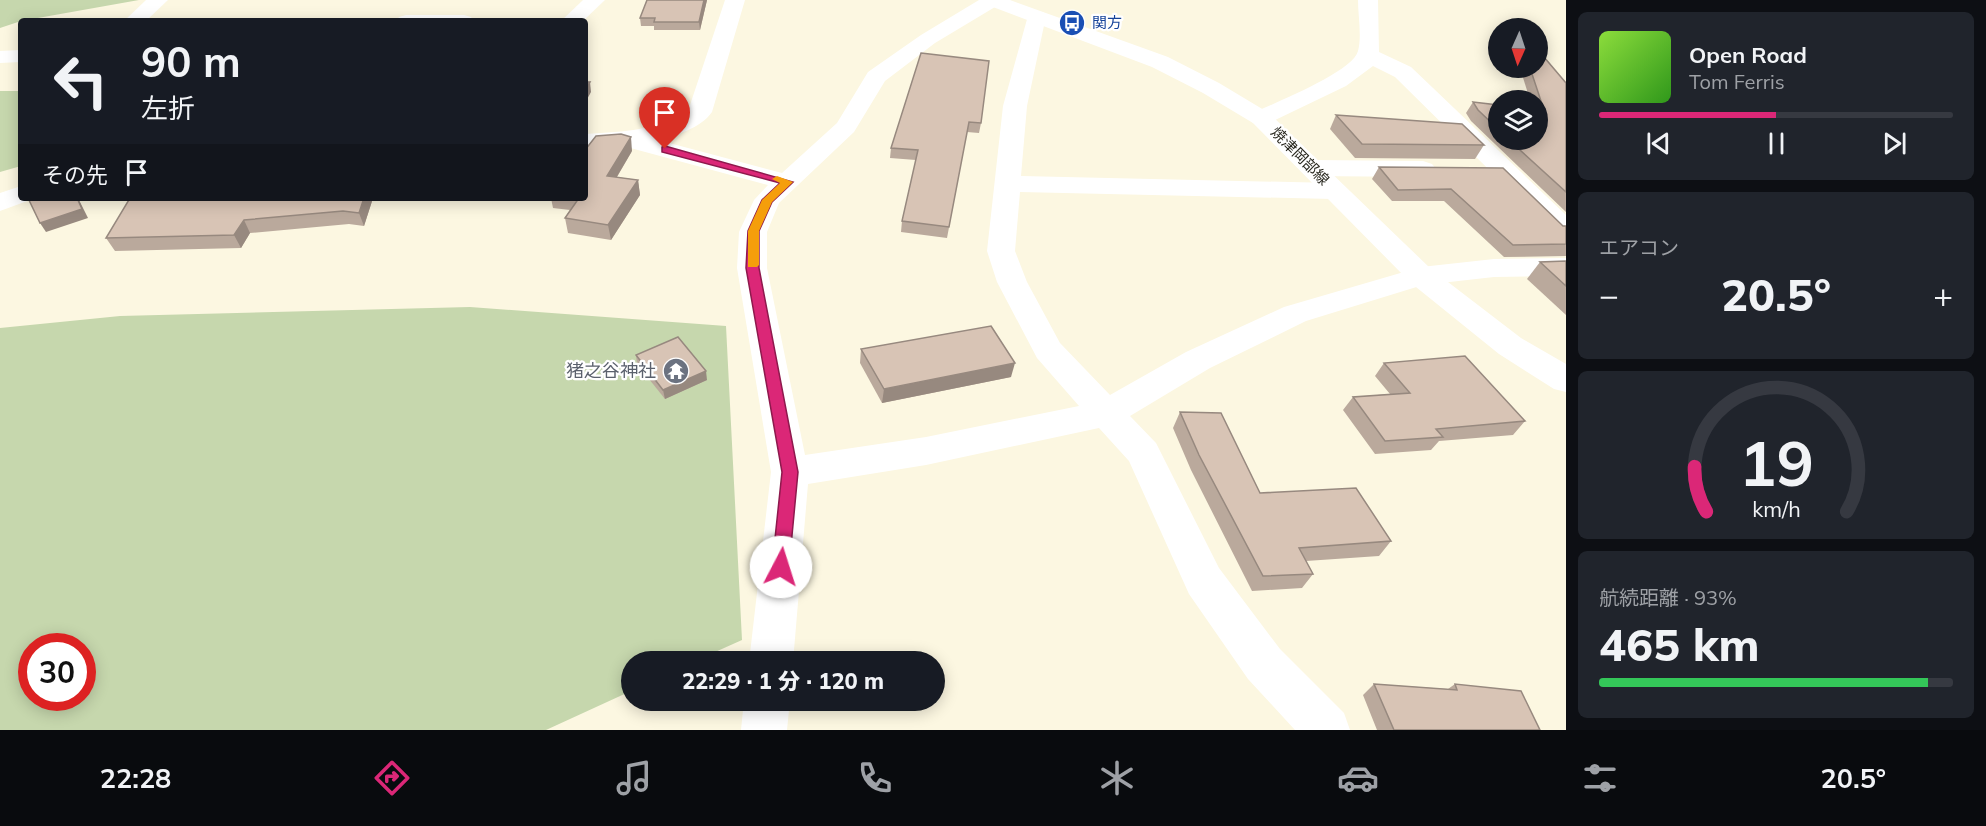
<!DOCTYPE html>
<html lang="ja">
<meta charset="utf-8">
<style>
:root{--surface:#171b24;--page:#20242c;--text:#f1f3f6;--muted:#9ea1a6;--line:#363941;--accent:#db2777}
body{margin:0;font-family:Mulish,"Noto Sans JP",sans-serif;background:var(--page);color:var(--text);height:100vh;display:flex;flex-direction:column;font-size:22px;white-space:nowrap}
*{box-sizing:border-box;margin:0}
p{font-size:20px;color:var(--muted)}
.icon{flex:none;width:33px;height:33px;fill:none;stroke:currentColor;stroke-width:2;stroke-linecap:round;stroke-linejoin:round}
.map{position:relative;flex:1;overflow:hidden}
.side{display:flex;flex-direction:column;gap:12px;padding:12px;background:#0d0f14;width:420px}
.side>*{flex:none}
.hud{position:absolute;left:18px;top:18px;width:570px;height:183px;border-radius:6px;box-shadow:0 3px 15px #0003;background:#171b24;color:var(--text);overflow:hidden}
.needle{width:39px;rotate:183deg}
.tools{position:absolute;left:1488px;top:18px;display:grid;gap:12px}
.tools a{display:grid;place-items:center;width:60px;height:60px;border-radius:50%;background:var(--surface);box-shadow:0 3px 15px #0003;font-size:30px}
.speed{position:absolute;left:18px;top:633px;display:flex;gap:12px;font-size:30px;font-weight:700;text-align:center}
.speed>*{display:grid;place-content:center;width:78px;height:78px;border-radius:50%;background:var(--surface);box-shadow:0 3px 15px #0003;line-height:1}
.speed .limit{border:9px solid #d22;background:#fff;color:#111}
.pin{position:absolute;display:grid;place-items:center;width:51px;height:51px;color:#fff;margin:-62px -26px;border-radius:50% 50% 50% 0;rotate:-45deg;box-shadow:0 0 6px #0007}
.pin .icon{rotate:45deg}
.me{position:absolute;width:66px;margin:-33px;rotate:5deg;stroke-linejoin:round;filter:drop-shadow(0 0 4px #0008)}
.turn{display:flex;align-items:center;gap:21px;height:126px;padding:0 24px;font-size:27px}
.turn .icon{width:78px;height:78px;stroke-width:2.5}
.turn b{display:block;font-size:42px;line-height:51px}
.then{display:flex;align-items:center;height:57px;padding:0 24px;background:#0003;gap:12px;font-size:22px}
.big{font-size:45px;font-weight:800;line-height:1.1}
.side .card{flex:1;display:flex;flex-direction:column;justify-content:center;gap:9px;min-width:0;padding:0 21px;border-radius:9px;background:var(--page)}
.side .dial{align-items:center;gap:0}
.dial svg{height:156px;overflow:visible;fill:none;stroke:var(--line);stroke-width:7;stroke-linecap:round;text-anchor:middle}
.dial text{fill:var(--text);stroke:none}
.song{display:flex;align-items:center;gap:18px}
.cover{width:72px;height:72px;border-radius:9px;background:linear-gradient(135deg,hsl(90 70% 55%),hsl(110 70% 35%))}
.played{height:6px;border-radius:3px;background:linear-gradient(90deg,var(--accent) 50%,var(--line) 50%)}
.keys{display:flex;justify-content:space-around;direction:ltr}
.heat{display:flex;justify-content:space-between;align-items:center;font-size:33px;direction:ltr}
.charge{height:9px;border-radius:4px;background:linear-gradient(90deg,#34c759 93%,var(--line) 0)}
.trip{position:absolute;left:621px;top:651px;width:324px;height:60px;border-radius:30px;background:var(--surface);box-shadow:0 3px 15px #0003;font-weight:800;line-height:60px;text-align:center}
.tab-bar{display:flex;height:96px;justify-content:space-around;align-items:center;background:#090b0e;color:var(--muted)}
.tab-bar .icon{width:42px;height:42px}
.tab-bar .current{color:var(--accent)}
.tab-bar b{font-size:27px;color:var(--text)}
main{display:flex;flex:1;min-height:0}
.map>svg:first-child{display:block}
.green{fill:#c6d7ad;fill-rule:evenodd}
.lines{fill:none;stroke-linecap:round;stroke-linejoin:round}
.minor{fill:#fff;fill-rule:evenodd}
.major{fill:#fff;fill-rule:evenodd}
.wall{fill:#baa99c}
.shaded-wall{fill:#97897f}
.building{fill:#d8c4b5;stroke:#97897f;stroke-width:1.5}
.route{fill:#db2777;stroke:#8e194d;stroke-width:1.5}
.slow{fill:#f59e0b}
.labels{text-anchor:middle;stroke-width:4.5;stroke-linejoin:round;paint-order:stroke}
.far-transit-label{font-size:15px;fill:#164399;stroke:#fff;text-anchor:start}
.far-street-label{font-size:15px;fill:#28271e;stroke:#fff}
.worship-label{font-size:18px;fill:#5b616d;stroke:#fff;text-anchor:end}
</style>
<main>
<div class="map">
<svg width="1566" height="730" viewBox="0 0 1566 730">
<rect width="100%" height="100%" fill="#fcf7e1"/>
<g class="green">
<polygon points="0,0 139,0 21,21 0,28"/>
<polygon points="0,91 21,91 21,166 0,172"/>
<path d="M470 307 726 326 742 640 695 661 632 662 631 691 546 730H0V328L120 316ZM32 646H82V698H32Z"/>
</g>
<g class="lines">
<g class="minor">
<polygon points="146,0 168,0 146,21 124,21"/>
<polygon points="583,0 605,0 583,21 561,21"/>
<path d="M725 0H745L712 112C700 129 676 135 658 140L782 173 837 123 868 72 921 35 979 0H1003L1000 4 935 43 885 81 854 132 779 203 767 232V268L805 455 926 437 1079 406 1037 358 997 282 987 251 1003 106 1029 12H1043L1046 16 1027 106 1021 176 1333 183 1342 185 1346 191 1342 197 1333 199 1020 192 1015 251 1027 282 1060 343 1110 395 1186 352 1284 307 1421 267 1494 259 1566 258V276L1494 277 1423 285 1306 321 1210 368 1130 416 1156 443 1219 568 1280 649 1344 713 1350 730H1295L1248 679 1189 594 1129 461 1099 428 926 465 808 484 793 662H749L771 472 737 268 739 232 754 200 768 185 623 146 585 148V134C630 131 650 132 689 108Z"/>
<path d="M1358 0H1378L1379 52 1411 67 1566 215V238L1556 236 1395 77 1373 66 1346 86 1269 123 1261 125 1253 123 1249 118 1253 113C1274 103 1353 72 1358 51 1362 36 1358 16 1358 0Z"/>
<polygon points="406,15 464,15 471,17 474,21 396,21 399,17"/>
<polygon points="21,50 21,62 0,63 0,51"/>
<polygon points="1312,160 1423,161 1432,164 1436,169 1432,174 1423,177 1312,176 1303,173 1299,168 1303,163"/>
<polygon points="21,186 21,198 32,198 30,200 0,211 0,193"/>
<polygon points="744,700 790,700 787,730 741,730"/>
</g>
<polygon class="major" points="982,0 1010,0 1168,57 1219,83 1269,113 1431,269 1521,338 1566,364 1566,392 1554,389 1499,354 1411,283 1253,123 1203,93 1152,67 985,4"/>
</g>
<g class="wall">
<polygon points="647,0 707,0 700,30 654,30 654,26 641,26 640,18"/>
<polygon points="921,53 981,123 979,133 967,132 947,238 901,232 902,221 916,160 890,158 891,148"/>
<polygon points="1520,68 1538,68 1566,83 1566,212 1471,121 1466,113 1473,102 1498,105 1498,140 1538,140 1538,100 1530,100"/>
<polygon points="1336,115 1484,145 1475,159 1355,158 1330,129"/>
<polygon points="632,151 617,177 638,180 640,195 611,240 568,233 565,218 570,210 553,208 551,198 585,198"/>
<polygon points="1379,167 1503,168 1563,226 1566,226 1566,256 1504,257 1444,201 1392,201 1372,179"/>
<polygon points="130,198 373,198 364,226 349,224 250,233 241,248 115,251 106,238"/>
<polygon points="1566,261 1566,315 1527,279 1540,262"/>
<polygon points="861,349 1011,377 882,403 860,363"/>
<polygon points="636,355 707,380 665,399 637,364"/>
<polygon points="1384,363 1525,421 1513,435 1439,441 1431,450 1375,454 1343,410 1353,397 1390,394 1375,376"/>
<polygon points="1180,412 1260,493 1391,541 1379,556 1306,561 1313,574 1302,588 1252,591 1191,470 1173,428"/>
<polygon points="1374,684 1448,689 1455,684 1540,730 1377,730 1363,695"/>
</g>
<g class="shaded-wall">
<polygon points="704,0 707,0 700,30 699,22"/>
<polygon points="590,82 591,92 585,103 585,90"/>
<polygon points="631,137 632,151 609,190 607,176"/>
<polygon points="638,180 640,195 611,240 608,225"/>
<polygon points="77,198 78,198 88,218 46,232 40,223"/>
<polygon points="364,198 373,198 364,226 359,213"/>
<polygon points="244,220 250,233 241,248 234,235"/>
<polygon points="1015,363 1011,377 882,403 884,389"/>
<polygon points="706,371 707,380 665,399 663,390"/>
</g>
<g class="building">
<polygon points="647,0 704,0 699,22 654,22 655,18 640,18"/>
<polygon points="1538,50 1566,83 1566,192 1509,140 1538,140 1538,109 1544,110 1530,68 1538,68"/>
<polygon points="921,53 989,61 981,123 969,122 949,227 902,221 918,150 891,148"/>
<polygon points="585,82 590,82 585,90"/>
<polygon points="1473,102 1498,105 1498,129 1478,110"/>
<polygon points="1336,115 1462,124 1484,145 1362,144"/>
<polygon points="621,134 631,137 607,176 638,180 608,225 565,218 579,198 585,198 585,150 596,136"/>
<polygon points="1379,167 1503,168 1563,226 1566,226 1566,244 1513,245 1451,189 1398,190"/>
<polygon points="28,198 77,198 82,209 40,223"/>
<polygon points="130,198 364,198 359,213 343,211 244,220 234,235 106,238"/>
<polygon points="1566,261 1566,286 1540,262"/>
<polygon points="991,326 1015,363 884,389 861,349"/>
<polygon points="678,337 706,371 663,390 636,355"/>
<polygon points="1465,356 1525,421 1436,429 1443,437 1385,441 1353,397 1410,393 1384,363"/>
<polygon points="1180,412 1221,413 1260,493 1356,488 1391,541 1299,548 1313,574 1263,576 1199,455"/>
<polygon points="1374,684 1457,690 1455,684 1521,691 1540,730 1394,730"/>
</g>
<polygon class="route" points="665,146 793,182 772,202 759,231 759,268 798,472 789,567 787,572 781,574 775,572 772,567 782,472 746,268 748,231 762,200 780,183 662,152 662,147"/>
<polygon class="slow" points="777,176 793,182 772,202 759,231 759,265 757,267 748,267 748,231 762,200 780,183 772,179"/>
<defs>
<g id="bus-disc" transform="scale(1.35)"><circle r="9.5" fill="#1a4fb4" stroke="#fff"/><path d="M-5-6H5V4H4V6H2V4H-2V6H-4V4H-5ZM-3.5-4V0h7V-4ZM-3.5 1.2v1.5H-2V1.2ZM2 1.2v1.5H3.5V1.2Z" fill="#fff"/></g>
<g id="temple-disc" transform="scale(1.35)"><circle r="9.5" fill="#6b7280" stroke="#fff"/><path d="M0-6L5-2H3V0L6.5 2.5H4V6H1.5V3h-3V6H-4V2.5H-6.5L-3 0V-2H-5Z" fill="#fff"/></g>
</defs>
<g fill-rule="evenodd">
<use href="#bus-disc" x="1072" y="23"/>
<use href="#temple-disc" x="676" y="371"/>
</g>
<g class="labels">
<g class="far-transit-label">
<text x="1092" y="28">関方</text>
</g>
<g class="far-street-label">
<text transform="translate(1300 156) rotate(45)" y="5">焼津岡部線</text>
</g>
<g class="worship-label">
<text x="656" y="377">猪之谷神社</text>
</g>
</g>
</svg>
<div class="tools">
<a><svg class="needle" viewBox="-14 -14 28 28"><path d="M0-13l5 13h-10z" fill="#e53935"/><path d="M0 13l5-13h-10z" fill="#9ea1a6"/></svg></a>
<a><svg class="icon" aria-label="layers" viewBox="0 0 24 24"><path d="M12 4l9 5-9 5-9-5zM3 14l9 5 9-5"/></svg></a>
</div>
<div class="speed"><div class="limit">30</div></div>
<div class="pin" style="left:665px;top:149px;background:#d93025"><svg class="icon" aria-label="arrive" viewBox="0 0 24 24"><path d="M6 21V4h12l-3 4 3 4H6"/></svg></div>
<svg class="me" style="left:781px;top:567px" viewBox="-20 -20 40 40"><circle r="19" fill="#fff"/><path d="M0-13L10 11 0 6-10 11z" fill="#db2777"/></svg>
<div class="trip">22:29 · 1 分 · 120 m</div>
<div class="hud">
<div class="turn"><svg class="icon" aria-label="left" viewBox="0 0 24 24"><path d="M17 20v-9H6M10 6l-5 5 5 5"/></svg><div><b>90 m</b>左折</div></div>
<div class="then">その先<svg class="icon" aria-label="arrive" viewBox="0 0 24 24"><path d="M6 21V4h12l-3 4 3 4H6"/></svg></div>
</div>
</div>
<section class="side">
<div class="card">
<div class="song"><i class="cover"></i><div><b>Open Road</b><p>Tom Ferris</p></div></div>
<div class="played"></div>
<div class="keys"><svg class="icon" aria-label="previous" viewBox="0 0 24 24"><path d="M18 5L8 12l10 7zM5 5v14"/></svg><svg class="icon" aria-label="pause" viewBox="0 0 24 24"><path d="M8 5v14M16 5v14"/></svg><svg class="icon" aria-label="next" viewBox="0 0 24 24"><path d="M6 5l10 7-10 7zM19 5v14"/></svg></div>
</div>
<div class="card"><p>エアコン</p>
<div class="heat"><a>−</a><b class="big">20.5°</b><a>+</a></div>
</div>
<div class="card dial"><svg viewBox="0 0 100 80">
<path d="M14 69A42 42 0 1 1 86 69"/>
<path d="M14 69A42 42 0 0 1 8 46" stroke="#db2777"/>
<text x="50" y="56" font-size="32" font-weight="700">19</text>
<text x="50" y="72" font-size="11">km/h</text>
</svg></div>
<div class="card"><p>航続距離 · 93%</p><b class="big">465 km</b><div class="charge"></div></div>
</section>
</main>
<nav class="tab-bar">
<b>22:28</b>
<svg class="icon current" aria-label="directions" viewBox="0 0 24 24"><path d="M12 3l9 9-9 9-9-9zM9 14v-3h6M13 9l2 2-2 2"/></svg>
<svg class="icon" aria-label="music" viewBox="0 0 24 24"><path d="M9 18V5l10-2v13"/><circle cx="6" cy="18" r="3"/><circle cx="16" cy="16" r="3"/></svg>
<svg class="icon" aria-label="phone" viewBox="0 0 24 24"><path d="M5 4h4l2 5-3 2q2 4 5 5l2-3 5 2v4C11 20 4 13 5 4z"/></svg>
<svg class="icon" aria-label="climate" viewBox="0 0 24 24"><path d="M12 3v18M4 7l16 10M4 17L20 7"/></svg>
<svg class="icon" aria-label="car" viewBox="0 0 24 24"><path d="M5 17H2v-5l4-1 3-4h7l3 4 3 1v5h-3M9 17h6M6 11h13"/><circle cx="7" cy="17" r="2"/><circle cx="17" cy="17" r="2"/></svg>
<svg class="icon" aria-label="filters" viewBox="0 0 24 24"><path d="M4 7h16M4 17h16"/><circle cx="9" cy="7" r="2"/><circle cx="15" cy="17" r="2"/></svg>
<b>20.5°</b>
</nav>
